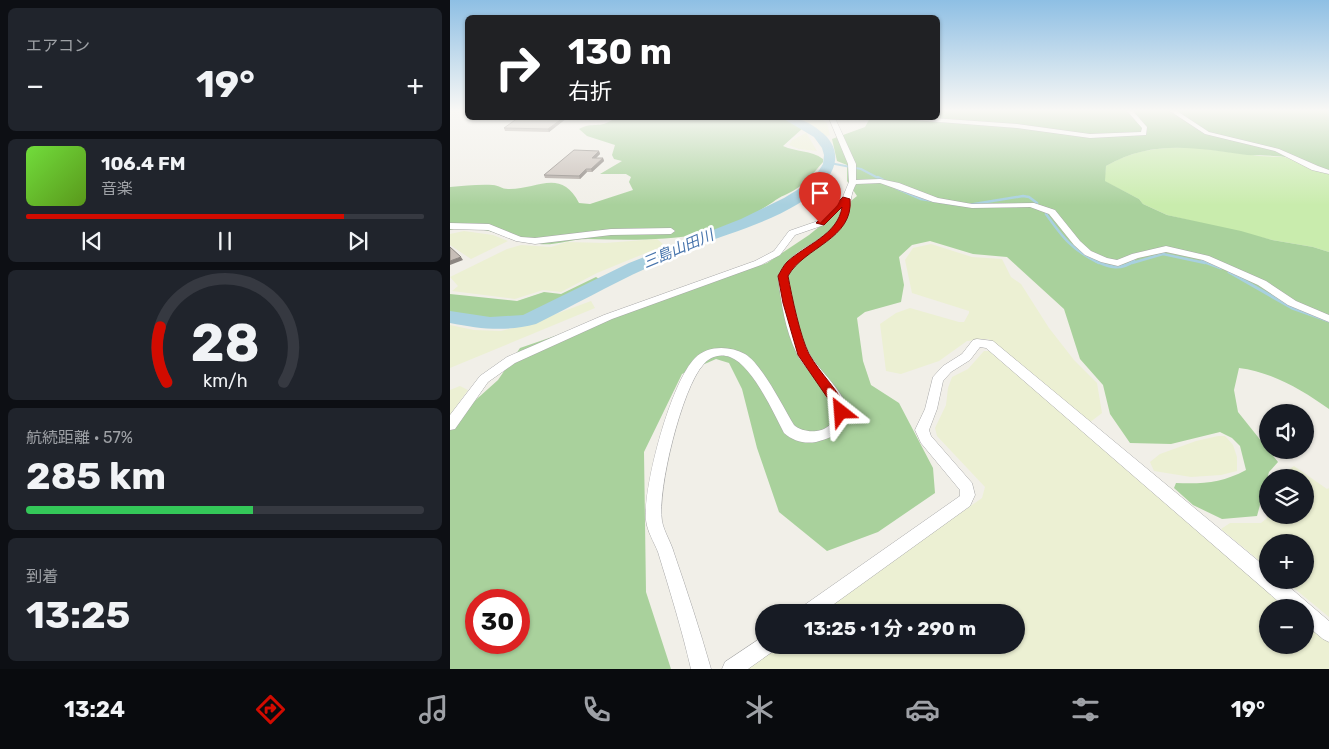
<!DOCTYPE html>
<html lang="ja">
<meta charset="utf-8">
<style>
:root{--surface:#171b24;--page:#20242c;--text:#f1f3f6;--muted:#9ea1a6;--line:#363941;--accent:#d20b00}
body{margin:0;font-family:Rubik,"Noto Sans JP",sans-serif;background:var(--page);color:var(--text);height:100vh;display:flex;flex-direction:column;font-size:19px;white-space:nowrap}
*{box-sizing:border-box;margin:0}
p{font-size:16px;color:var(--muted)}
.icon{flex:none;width:28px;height:28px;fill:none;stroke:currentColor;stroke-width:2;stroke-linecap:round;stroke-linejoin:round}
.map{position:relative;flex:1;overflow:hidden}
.side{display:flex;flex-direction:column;gap:8px;padding:8px;background:#0d0f14;width:450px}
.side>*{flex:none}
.top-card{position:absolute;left:15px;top:15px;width:475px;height:105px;border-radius:8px;box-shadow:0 1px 4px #0004;background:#202124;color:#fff;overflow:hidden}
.buttons{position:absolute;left:809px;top:404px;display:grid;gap:10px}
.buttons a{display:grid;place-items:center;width:55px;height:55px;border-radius:50%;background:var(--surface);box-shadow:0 1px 4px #0004;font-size:25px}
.speed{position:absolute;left:15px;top:589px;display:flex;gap:10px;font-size:25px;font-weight:700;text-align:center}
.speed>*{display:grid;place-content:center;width:65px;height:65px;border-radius:50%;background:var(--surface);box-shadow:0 1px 4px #0004;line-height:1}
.speed .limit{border:8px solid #d22;background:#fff;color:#111}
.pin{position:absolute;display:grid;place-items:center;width:42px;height:42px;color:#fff;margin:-51px -21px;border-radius:50% 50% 50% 0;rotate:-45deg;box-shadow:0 0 5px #0007}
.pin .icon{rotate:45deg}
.me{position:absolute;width:55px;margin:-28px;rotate:332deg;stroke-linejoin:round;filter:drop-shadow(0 0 4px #0008)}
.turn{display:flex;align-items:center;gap:18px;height:105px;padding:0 20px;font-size:22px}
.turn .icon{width:65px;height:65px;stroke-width:2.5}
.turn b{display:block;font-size:35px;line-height:42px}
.big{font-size:38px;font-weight:700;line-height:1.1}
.side .tile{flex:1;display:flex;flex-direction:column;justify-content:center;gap:8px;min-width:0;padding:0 18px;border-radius:8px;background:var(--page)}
.side .dial{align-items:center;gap:0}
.dial svg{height:130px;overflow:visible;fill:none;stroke:var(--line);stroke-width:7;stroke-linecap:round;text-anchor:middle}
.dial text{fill:var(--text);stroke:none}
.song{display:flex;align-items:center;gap:15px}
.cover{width:60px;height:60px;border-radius:8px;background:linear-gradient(135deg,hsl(100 70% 55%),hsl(90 70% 35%))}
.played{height:5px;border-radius:2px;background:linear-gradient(90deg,var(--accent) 80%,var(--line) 80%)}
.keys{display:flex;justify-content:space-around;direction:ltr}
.heat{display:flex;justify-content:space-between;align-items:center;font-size:28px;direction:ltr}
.charge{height:8px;border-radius:4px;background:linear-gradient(90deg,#34c759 57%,var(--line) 0)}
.trip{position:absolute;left:305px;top:604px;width:270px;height:50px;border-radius:25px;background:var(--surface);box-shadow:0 1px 4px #0004;font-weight:700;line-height:50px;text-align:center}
.tab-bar{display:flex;height:80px;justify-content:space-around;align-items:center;background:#090b0e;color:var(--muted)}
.tab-bar .icon{width:35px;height:35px}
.tab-bar .selected{color:var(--accent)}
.tab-bar b{font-size:22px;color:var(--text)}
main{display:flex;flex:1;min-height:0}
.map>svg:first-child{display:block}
.farmland{fill:#ecf0d3}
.grass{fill:#c9ecad}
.forest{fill:#a9d19c;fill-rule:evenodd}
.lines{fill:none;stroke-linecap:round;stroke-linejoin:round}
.stream-far2{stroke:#a8d0df;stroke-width:2}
.stream-far1{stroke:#a8d0df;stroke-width:2.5}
.stream{stroke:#a8d0df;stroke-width:3}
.river{fill:#a8d0df;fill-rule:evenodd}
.minor-casing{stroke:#a8a8a8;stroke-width:1}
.minor{fill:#fff;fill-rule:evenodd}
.wall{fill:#aba39d}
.shaded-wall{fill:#8b8580}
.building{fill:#c7beb7;stroke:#8b8580}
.route{fill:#d20b00;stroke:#880700}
.labels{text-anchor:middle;stroke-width:5;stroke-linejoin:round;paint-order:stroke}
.water-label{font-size:15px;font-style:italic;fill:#4774ac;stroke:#fff}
</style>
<main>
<section class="side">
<div class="tile"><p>エアコン</p>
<div class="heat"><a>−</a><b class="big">19°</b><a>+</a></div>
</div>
<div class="tile">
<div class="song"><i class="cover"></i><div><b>106.4 FM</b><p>音楽</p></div></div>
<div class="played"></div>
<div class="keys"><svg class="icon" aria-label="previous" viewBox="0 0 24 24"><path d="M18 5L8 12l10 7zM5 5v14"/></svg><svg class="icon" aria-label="pause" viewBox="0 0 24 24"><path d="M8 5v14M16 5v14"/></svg><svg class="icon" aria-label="next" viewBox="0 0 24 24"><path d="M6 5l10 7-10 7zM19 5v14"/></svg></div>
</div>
<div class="tile dial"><svg viewBox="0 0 100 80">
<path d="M14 69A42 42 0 1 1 86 69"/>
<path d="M14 69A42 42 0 0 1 10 35" stroke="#d20b00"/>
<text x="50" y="56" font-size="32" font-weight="700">28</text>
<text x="50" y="72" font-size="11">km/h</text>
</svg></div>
<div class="tile"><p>航続距離 · 57%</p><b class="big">285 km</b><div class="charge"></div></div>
<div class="tile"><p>到着</p><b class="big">13:25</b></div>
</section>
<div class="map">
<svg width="879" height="669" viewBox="0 0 879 669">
<rect width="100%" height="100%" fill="#f1efe8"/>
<g class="farmland">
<polygon points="345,118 370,118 377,123 380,135 374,137"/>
<polygon points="356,133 357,134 367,151 349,149 339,145 342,140"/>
<polygon points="14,231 43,235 58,241 21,259 0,245 0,234"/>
<polygon points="207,239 213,244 208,248 147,273 111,292 93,290 65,299 2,291 8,286 0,277 57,249 71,245 101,247 117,242 155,243"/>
<polygon points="481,244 522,257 552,259 561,277 571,284 599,328 624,360 647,383 652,413 639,423 538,339 517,341 489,361 451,374 436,371 430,324 446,313 460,308 509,322 514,322 519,313 519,311 462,293 455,260 463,248"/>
<polygon points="141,301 145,308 0,368 0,325 24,330 51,331 76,325"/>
<polygon points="534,351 539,351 601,402 841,607 818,608 818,645 855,645 855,620 879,640 879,669 293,669 326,645 566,645 566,612 370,612 532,498 535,487 487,436 485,428 496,405 498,388 502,377 518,369"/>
<polygon points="10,386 18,390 0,415 0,390"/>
<polygon points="768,436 775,436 783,445 787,457 787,471 771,475 741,477 704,471 700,462 710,454 746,441"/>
<polygon points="844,466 877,489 879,488 879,617 834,580 855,580 855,542 818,542 817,567 771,529 780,523 811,523 817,518 817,514 855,515 855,478 827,477"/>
</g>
<path class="grass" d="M741 147 809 156 834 157 879 170V252L863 247 822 240 717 215 693 204 689 199 654 181 656 166C686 149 707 148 741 147Z"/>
<g class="forest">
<path d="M488 111H879V170C864 167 850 160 835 157 823 155 809 156 797 155 746 148 703 139 656 166L655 181 689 199 693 204 717 215 791 231 822 240 863 247 879 252V409C852 390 822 372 789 368L784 390 788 412 828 462 819 472 807 516 772 519 743 505 724 488 726 483C753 484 772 483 796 470L790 446 782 438 770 432 721 444 680 443 660 414 653 385 630 359 614 309 557 257 523 254 480 241 462 245 449 257 454 285 451 302 415 312 407 318 413 361 421 385 449 403 483 468 485 493 428 532 377 551 329 512 307 448 292 389 279 363 266 359 232 374 194 452 196 592 221 669H0V423L48 380 70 348 317 263 359 235 407 196 397 181V165L387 161 382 139 415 127 420 118H488ZM26 600H69V642H26Z"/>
<path d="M165 118H340L341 121 353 128 333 146C346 152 361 150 373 159V162C365 171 356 183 346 189 339 194 330 196 323 202 302 216 277 230 251 234 214 241 175 240 138 239 121 239 104 246 89 244 60 240 30 222 0 230V187C14 186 29 184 43 185 48 185 52 189 58 189 86 190 111 167 129 203L140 204 183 190 179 182 181 177 176 174H150L172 161 164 159 162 155 165 145 137 136 129 129C143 121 149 130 165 118Z"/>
<polygon points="146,277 152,281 85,315 62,323 0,312 0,294 67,301 94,292 111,294"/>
</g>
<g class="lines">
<polyline class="stream-far2" points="380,163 411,169 430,179"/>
<g class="stream-far1">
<polyline points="428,177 437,182"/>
<polyline points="446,188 471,199 509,205"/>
<polyline points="518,205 573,196 579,197 587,203"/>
<path d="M596 214C613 238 622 250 649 263"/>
<polyline points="682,263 713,254 755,263"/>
</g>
<g class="stream">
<path d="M646 261C660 268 671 270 684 261"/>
<polyline points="752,261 771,268"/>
<polyline points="779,272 842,308 879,321"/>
</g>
<path class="river" d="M332 118C347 116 359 122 370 131 388 144 390 163 376 180 348 215 287 230 246 246 230 253 213 261 197 268 159 285 123 306 86 324 56 332 30 329 0 323V311L40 317 73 315 179 263 291 219 334 198 352 187 366 175 373 164 374 155 372 148 364 137Z"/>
<g class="minor-casing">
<g id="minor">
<polygon points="677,111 683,111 697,127 696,135 640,138 567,128 464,120 461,118 482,118 567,124 640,134 691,132 692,128"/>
<polygon points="720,111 727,111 759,132 829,149 868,166 879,170 879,174 862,170 825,151 755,134"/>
<path d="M379 118H385L406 164V180L430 179 449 183 488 198 522 204 584 203 605 210 630 241 641 251 657 258 667 260 682 254 716 246 759 256 816 281 846 301 879 315V322L838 305 808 285 753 260 716 252 688 258 668 266 651 262 635 255 624 245 599 214 580 207 522 208 483 202 430 183 406 184C397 200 403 214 392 227 377 247 350 253 338 276 342 302 347 330 359 353 369 373 408 400 395 425 389 435 377 439 366 442 354 444 343 441 334 433 323 412 302 365 280 357 270 353 259 357 253 365 232 388 207 490 212 521 214 532 221 542 224 553 237 591 250 630 261 669H241C232 630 220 591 208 552 204 542 197 531 196 520 193 486 221 382 245 358 258 345 280 346 295 354 312 364 333 407 344 425 356 436 386 433 384 412 383 392 356 372 347 354 335 330 331 302 328 276 331 270 335 265 339 260 356 243 389 235 391 208L374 225 345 235 330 255 311 265 162 319 65 363 38 382 5 429 0 430V415L30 376 57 357 154 315 305 261 324 251 339 231 368 221 392 199 399 182 398 164Z"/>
<polygon points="0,223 39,224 71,237 85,238 161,229 221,228 225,231 221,234 161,235 85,244 66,241 38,230 0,229"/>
<polygon points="527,339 543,341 818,569 818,580 831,580 879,621 879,642 873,639 855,624 855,608 836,608 536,348 530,347 520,360 501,372 493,381 487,409 479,430 481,436 522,483 525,495 520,506 373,612 350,612 353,606 510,496 510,490 471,443 465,430 475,409 483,377 493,366 512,354 523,340"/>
<polygon points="314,636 314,645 324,645 322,652 298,669 272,669 275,662"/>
</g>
</g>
<use href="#minor" class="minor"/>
</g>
<g class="wall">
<polygon points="68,118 117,118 99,132 55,131 54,128"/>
<polygon points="149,151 150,154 146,158 153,158 154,161 142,172 137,172 130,179 95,178 94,175"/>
</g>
<g class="shaded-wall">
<polygon points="113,118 117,118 99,132 98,129"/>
<polygon points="149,151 150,154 143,161 142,158"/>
<polygon points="153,158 154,161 142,172 141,169"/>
<polygon points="136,169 137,172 130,179 129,176"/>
<polygon points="11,257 13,260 0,265 0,261"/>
</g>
<g class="building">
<polygon points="68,118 113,118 98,129 54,128"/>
<polygon points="124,150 149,151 142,158 153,158 141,169 136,169 129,176 94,175"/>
<polygon points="0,247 11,257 0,261"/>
</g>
<linearGradient id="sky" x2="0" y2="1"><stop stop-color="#8ebfe4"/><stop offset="0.54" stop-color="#f9f8f5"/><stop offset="1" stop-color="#f9f8f5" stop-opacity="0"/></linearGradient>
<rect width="879" height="205" fill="url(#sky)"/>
<path class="route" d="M393 197 400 199C404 239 354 247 338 276 342 297 350 336 359 354 371 375 389 390 398 412L396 416H386L381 403 348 355 333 303 328 276C331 271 333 266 337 262 355 245 388 235 392 207L374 225 366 223Z"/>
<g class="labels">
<g class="water-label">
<text transform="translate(228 249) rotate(-23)" y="5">三島山田川</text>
</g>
</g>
</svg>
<div class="buttons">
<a><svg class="icon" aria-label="sound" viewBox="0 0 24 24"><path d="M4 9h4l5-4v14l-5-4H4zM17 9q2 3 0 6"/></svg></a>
<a><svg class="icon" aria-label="layers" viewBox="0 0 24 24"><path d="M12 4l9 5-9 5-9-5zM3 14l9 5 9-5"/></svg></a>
<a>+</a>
<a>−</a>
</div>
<div class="speed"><div class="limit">30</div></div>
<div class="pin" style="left:370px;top:223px;background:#d93025"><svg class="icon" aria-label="arrive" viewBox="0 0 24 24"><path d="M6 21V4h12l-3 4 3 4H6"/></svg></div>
<svg class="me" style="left:391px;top:412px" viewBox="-20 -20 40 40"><path d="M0-17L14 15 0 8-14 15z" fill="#d20b00" stroke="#fff" stroke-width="4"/></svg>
<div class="trip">13:25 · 1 分 · 290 m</div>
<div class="top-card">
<div class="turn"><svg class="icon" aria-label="right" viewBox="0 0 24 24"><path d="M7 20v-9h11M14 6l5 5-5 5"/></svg><div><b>130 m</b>右折</div></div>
</div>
</div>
</main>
<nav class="tab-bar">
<b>13:24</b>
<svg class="icon selected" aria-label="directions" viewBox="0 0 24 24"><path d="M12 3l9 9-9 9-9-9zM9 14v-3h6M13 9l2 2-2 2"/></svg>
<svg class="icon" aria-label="music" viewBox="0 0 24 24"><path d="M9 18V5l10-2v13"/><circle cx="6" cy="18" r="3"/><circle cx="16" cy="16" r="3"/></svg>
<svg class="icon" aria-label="phone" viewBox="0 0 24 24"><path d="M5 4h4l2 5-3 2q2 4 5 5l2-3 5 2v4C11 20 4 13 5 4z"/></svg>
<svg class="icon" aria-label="climate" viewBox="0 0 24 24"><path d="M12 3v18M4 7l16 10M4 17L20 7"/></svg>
<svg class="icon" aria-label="car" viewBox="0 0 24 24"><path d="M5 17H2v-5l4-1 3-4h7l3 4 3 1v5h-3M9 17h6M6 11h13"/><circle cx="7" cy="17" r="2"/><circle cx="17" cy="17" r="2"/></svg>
<svg class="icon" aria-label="filters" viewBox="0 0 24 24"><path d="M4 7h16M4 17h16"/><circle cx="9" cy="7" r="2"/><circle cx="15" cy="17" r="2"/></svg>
<b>19°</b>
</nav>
